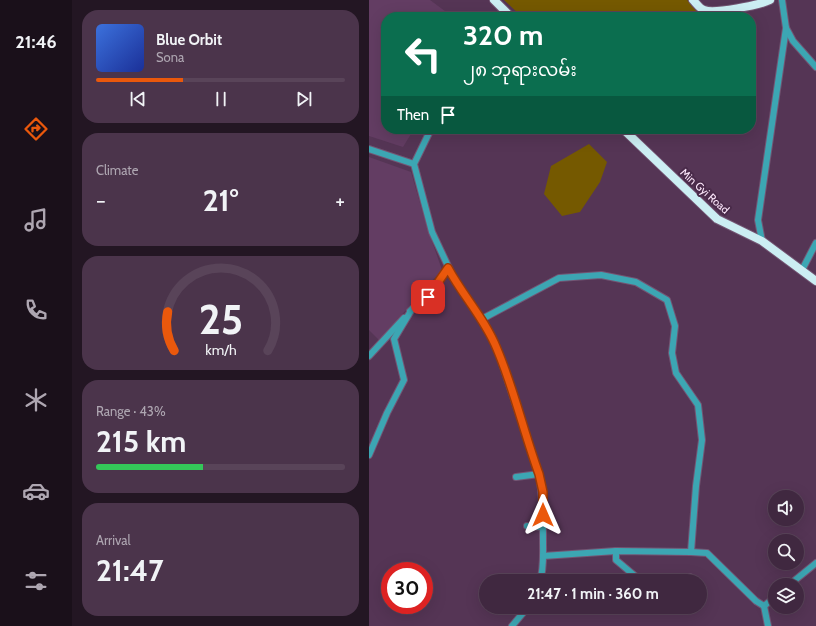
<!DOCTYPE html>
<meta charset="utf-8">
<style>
:root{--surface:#402840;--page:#4b344b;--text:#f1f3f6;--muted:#aea6b1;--line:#594459;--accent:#ea580c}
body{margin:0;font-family:Cabin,"Noto Sans Myanmar",sans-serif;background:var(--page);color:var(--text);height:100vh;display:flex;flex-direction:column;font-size:15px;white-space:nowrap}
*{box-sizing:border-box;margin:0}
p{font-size:13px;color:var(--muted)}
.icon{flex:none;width:22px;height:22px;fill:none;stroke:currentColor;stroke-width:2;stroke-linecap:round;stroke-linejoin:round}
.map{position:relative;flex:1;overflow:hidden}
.sheet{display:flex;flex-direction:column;gap:10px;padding:10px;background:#231623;width:297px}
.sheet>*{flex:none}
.banner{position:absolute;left:12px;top:12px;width:375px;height:122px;border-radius:16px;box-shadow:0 4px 16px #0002,0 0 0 1px var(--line);background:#0b6e4f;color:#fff;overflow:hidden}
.controls{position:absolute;left:399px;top:490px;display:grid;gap:8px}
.controls a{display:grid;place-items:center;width:36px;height:36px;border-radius:50%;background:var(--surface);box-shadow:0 4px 16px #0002,0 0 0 1px var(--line);font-size:20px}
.speed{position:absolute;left:12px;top:562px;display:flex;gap:8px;font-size:20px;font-weight:700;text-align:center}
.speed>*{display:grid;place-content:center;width:52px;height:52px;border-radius:50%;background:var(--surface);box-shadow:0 4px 16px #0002,0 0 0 1px var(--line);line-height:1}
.speed .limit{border:6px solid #d22;background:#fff;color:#111}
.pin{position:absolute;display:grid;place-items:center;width:34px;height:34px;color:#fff;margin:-17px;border-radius:8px;box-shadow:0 2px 6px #0006}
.me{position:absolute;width:44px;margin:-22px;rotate:0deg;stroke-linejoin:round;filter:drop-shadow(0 0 3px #0008)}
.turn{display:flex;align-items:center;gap:14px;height:84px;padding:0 16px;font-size:18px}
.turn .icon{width:52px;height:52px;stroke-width:2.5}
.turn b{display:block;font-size:28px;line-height:34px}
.then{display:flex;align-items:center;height:38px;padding:0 16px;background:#0003;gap:8px;font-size:15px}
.big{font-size:30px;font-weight:700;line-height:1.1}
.sheet .card{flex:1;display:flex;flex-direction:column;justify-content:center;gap:6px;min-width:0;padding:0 14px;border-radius:16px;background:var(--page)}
.sheet .dial{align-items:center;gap:0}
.dial svg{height:104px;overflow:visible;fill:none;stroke:var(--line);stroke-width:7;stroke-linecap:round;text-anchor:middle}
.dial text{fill:var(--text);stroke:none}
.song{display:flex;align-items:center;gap:12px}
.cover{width:48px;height:48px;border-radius:6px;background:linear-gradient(135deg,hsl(220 70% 55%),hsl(230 70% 35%))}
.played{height:4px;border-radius:2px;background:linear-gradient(90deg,var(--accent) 35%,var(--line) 35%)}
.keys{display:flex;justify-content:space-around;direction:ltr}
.heat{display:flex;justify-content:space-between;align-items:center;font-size:22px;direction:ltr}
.charge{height:6px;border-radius:3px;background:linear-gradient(90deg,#34c759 43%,var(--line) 0)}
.trip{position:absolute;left:110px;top:574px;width:228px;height:40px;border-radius:20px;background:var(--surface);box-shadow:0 4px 16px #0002,0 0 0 1px var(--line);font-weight:700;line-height:40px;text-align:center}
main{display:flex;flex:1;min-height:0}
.tab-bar{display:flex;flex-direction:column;width:72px;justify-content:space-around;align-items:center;background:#1a101a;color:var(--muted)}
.tab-bar .icon{width:28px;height:28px}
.tab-bar .current{color:var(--accent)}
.tab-bar b{font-size:18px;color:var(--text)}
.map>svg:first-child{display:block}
.built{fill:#633d63}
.green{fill:#755900}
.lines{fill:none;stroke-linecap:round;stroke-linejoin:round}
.minor-casing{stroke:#735573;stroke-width:8}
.major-casing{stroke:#735573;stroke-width:10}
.minor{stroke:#3ca6b3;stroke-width:6}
.major{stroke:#cceef3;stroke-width:8}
.route-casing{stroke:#983908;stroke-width:10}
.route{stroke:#ea580c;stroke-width:7}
.labels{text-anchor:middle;stroke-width:4;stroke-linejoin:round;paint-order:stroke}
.street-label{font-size:11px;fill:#fce7fb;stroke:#4a2b4a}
</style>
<main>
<nav class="tab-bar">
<b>21:46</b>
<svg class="icon current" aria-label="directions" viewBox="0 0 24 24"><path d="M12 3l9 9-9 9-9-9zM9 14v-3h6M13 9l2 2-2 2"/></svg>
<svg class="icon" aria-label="music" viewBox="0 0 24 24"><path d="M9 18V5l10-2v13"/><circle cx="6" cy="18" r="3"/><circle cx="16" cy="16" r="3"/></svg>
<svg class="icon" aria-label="phone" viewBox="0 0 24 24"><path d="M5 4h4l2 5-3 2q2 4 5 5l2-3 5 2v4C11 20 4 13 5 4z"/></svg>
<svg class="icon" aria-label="climate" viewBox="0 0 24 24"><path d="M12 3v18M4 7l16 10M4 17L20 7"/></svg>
<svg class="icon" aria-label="car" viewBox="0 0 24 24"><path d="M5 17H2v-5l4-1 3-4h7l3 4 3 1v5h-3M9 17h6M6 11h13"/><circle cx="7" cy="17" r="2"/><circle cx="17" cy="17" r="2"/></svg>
<svg class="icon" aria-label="filters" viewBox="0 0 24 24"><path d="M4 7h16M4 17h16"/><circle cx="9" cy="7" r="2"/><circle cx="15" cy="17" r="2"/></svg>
</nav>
<section class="sheet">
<div class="card">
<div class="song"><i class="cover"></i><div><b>Blue Orbit</b><p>Sona</p></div></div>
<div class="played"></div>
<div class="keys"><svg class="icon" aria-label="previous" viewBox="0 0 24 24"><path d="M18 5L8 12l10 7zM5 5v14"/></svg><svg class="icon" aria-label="pause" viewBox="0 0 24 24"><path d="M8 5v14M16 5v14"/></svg><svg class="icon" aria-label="next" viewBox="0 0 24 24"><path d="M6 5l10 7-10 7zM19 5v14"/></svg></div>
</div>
<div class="card"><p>Climate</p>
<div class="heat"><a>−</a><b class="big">21°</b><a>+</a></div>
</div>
<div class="card dial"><svg viewBox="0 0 100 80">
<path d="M14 69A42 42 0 1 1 86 69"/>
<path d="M14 69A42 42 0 0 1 9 39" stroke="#ea580c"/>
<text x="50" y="56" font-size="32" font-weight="700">25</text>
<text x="50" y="72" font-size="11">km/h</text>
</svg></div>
<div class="card"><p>Range · 43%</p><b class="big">215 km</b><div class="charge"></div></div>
<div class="card"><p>Arrival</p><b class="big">21:47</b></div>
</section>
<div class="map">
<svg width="447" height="626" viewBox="0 0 447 626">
<rect width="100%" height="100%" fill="#553555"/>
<g class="built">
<polygon points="0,0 61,0 84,17 17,17 17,129 45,129 34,147 0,136"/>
<polygon points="0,157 42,172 58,227 73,270 10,340 0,330"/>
</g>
<g class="green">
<polygon points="135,0 318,0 330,10 330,17 153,17"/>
<polygon points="220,144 238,162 231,182 211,212 193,216 175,194 182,166"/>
</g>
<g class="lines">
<g class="minor-casing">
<g id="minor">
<polyline points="413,0 417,28 424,41 447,67"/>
<polyline points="329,17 334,10"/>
<path d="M62 129 45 164 63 232 86 281 116 324 128 348 170 474C174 496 174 518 174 541 174 554 175 569 171 581"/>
<polyline points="0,149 45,164"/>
<polyline points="393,241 389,220 417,28"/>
<polyline points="433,270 447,243"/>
<polyline points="41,311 59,297 79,268"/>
<polyline points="113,319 190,278 232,275 267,282 298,300 306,326 303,353 307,373 329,405 333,440 327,486 322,552"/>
<polyline points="0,356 35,318"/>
<polyline points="0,455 18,413 35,380 25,339 43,309"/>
<polyline points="147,477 170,474"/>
<polyline points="158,526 174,527"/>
<polyline points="247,551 247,560 266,576 275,581"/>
<polyline points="174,556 247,551 322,552 338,553 387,601 395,606 399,626"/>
<polyline points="310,581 321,577"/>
<polyline points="420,585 447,563"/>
<polyline points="395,606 406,597"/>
<polyline points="143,626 159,607"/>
</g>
</g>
<g class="major-casing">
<g id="major">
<polyline points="125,0 142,17"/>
<path d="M324 0C327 3 331 9 335 10 345 14 391 5 401 0"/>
<polyline points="254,129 348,219 393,241 447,281"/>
</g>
</g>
<use href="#minor" class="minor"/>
<use href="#major" class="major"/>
</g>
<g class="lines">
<g class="route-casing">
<path id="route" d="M59 297 79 268C94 296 116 319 128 349 145 389 155 433 170 474L174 492V515"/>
</g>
<use href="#route" class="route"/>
</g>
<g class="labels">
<g class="street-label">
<text transform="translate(336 191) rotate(42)" y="4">Min Gyi Road</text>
</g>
</g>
</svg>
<div class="controls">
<a><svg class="icon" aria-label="sound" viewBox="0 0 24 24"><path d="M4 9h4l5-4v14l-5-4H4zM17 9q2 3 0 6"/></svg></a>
<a><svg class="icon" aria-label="search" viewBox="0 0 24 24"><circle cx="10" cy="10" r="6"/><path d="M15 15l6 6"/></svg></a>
<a><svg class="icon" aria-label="layers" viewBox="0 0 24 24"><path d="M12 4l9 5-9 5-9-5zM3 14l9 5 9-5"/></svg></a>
</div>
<div class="speed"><div class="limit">30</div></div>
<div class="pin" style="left:59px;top:297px;background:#d93025"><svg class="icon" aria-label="arrive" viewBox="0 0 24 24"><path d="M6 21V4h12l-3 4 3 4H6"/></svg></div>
<svg class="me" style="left:174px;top:515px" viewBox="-20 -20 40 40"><path d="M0-17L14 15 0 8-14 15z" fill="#ea580c" stroke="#fff" stroke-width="4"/></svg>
<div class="trip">21:47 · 1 min · 360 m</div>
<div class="banner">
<div class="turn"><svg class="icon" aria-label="left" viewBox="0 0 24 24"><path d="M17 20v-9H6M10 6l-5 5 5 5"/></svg><div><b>320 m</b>၂၈ ဘုရားလမ်း</div></div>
<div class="then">Then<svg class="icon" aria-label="arrive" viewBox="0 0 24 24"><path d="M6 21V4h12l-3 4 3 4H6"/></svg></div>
</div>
</div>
</main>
